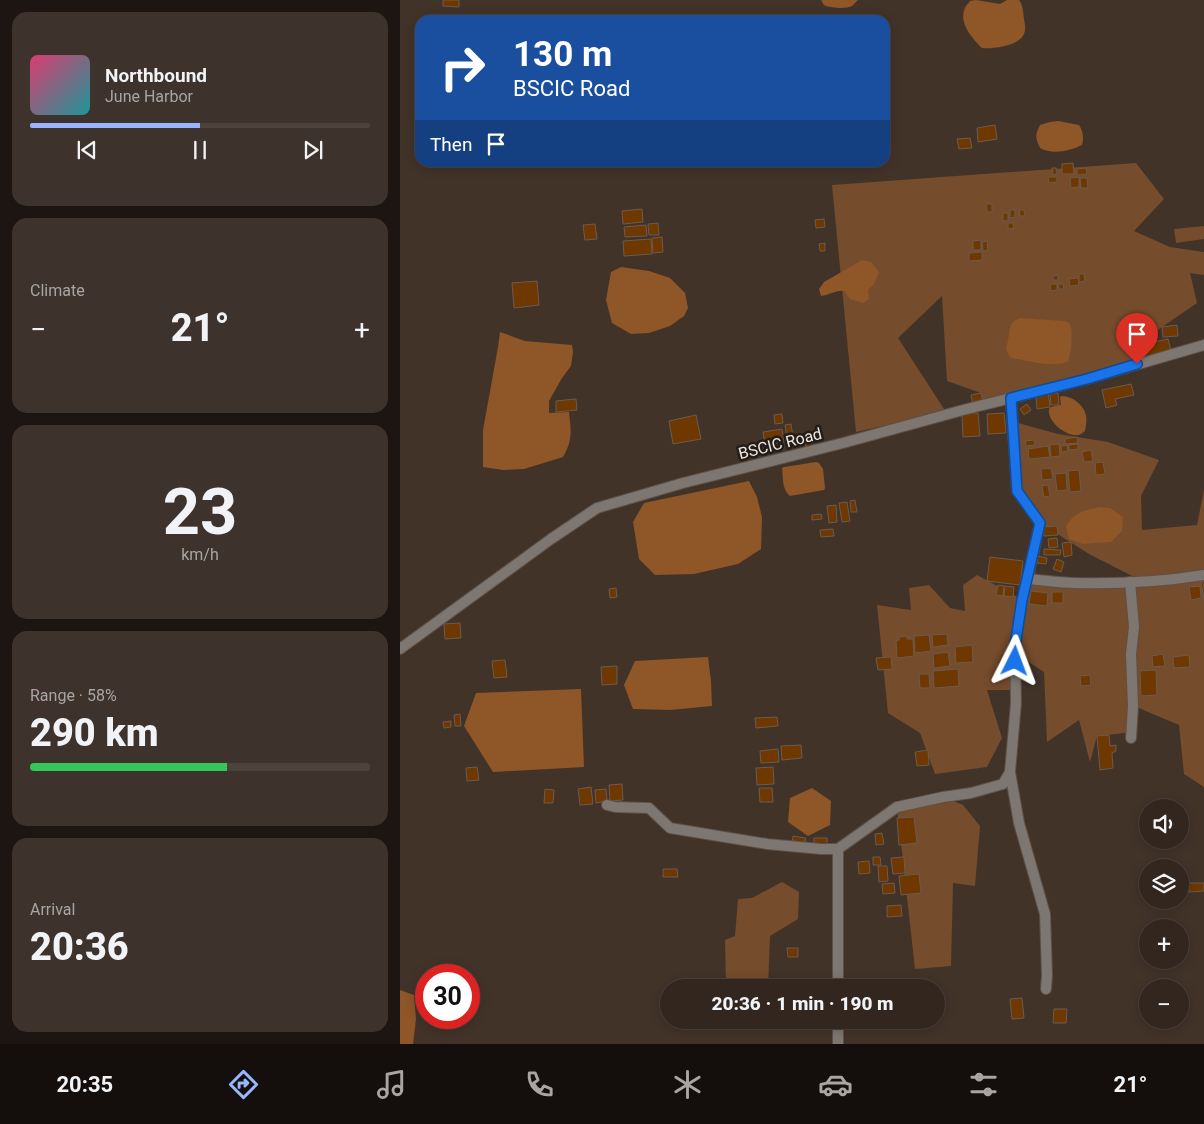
<!DOCTYPE html>
<meta charset="utf-8">
<style>
:root{--surface:#32261f;--page:#3d322c;--text:#f1f3f6;--muted:#a8a5a4;--line:#4d433d;--accent:#98b5fd}
body{margin:0;font-family:Roboto,sans-serif;background:var(--page);color:var(--text);height:100vh;display:flex;flex-direction:column;font-size:19px;white-space:nowrap}
*{box-sizing:border-box;margin:0}
p{font-size:16px;color:var(--muted)}
.icon{flex:none;width:28px;height:28px;fill:none;stroke:currentColor;stroke-width:2;stroke-linecap:round;stroke-linejoin:round}
.map{position:relative;flex:1;overflow:hidden}
.details{display:flex;flex-direction:column;gap:12px;padding:12px;background:#1c1511;width:400px}
.details>*{flex:none}
.top-card{position:absolute;left:15px;top:15px;width:475px;height:152px;border-radius:15px;box-shadow:0 2px 12px #0003,0 0 0 1px var(--line);background:#1a4fa0;color:#fff;overflow:hidden}
.fabs{position:absolute;left:739px;top:799px;display:grid;gap:10px}
.fabs a{display:grid;place-items:center;width:50px;height:50px;border-radius:50%;background:var(--surface);box-shadow:0 2px 12px #0003,0 0 0 1px var(--line);font-size:25px}
.speed{position:absolute;left:15px;top:964px;display:flex;gap:10px;font-size:25px;font-weight:700;text-align:center}
.speed>*{display:grid;place-content:center;width:65px;height:65px;border-radius:50%;background:var(--surface);box-shadow:0 2px 12px #0003,0 0 0 1px var(--line);line-height:1}
.speed .limit{border:8px solid #d22;background:#fff;color:#111}
.pin{position:absolute;display:grid;place-items:center;width:42px;height:42px;color:#fff;margin:-51px -21px;border-radius:50% 50% 50% 0;rotate:-45deg;box-shadow:0 0 5px #0007}
.pin .icon{rotate:45deg}
.me{position:absolute;width:55px;margin:-28px;rotate:3deg;stroke-linejoin:round;filter:drop-shadow(0 0 4px #0008)}
.turn{display:flex;align-items:center;gap:18px;height:105px;padding:0 15px;font-size:22px}
.turn .icon{width:65px;height:65px;stroke-width:2.5}
.turn b{display:block;font-size:35px;line-height:42px}
.then{display:flex;align-items:center;height:48px;padding:0 15px;background:#0003;gap:10px;font-size:19px}
.big{font-size:38px;font-weight:800;line-height:1.1}
.details .card{flex:1;display:flex;flex-direction:column;justify-content:center;gap:8px;min-width:0;padding:0 18px;border-radius:15px;background:var(--page)}
.details .dial{align-items:center;gap:0}
.dial b{font-size:65px;line-height:1}
.song{display:flex;align-items:center;gap:15px}
.cover{width:60px;height:60px;border-radius:8px;background:linear-gradient(135deg,hsl(340 70% 55%),hsl(180 70% 35%))}
.played{height:5px;border-radius:2px;background:linear-gradient(90deg,var(--accent) 50%,var(--line) 50%)}
.keys{display:flex;justify-content:space-around;direction:ltr}
.heat{display:flex;justify-content:space-between;align-items:center;font-size:28px;direction:ltr}
.charge{height:8px;border-radius:4px;background:linear-gradient(90deg,#34c759 58%,var(--line) 0)}
.trip{position:absolute;left:260px;top:979px;width:285px;height:50px;border-radius:25px;background:var(--surface);box-shadow:0 2px 12px #0003,0 0 0 1px var(--line);font-weight:800;line-height:50px;text-align:center}
.menu{display:flex;height:80px;justify-content:space-around;align-items:center;background:#140f0c;color:var(--muted)}
.menu .icon{width:35px;height:35px}
.menu .on{color:var(--accent)}
.menu b{font-size:22px;color:var(--text)}
main{display:flex;flex:1;min-height:0}
.map>svg:first-child{display:block}
.green{fill:#754c2c}
.water{fill:#8f5627}
.building{fill:#6e3800;stroke:#6b5b50}
.lines{fill:none;stroke-linecap:round;stroke-linejoin:round}
.street-casing{stroke:#5e5046;stroke-width:12}
.street{stroke:#7e7671;stroke-width:10}
.route-casing{stroke:#114b97;stroke-width:12}
.route{stroke:#1a73e8;stroke-width:9}
.labels{text-anchor:middle;stroke-width:5;stroke-linejoin:round;paint-order:stroke}
.street-label{font-size:16px;fill:#f0e6e0;stroke:#231d18}
</style>
<main>
<section class="details">
<div class="card">
<div class="song"><i class="cover"></i><div><b>Northbound</b><p>June Harbor</p></div></div>
<div class="played"></div>
<div class="keys"><svg class="icon" aria-label="previous" viewBox="0 0 24 24"><path d="M18 5L8 12l10 7zM5 5v14"/></svg><svg class="icon" aria-label="pause" viewBox="0 0 24 24"><path d="M8 5v14M16 5v14"/></svg><svg class="icon" aria-label="next" viewBox="0 0 24 24"><path d="M6 5l10 7-10 7zM19 5v14"/></svg></div>
</div>
<div class="card"><p>Climate</p>
<div class="heat"><a>−</a><b class="big">21°</b><a>+</a></div>
</div>
<div class="card dial"><b>23</b><p>km/h</p></div>
<div class="card"><p>Range · 58%</p><b class="big">290 km</b><div class="charge"></div></div>
<div class="card"><p>Arrival</p><b class="big">20:36</b></div>
</section>
<div class="map">
<svg width="804" height="1044" viewBox="0 0 804 1044">
<rect width="100%" height="100%" fill="#423329"/>
<g class="green">
<polygon points="736,163 764,199 734,231 770,247 804,252 804,275 790,273 797,303 733,347 736,359 583,402 581,393 547,381 542,296 498,338 546,412 456,432 432,185"/>
<polygon points="804,226 804,239 776,243 774,229"/>
<polygon points="618,423 658,434 708,442 759,460 741,496 742,530 797,525 804,490 804,787 784,774 779,725 734,706 732,720 725,733 697,736 690,762 679,720 647,742 644,672 624,659 619,652 616,690 587,690 602,738 587,767 535,774 520,733 488,713 477,605 511,610 509,588 529,585 550,608 565,611 563,585 577,575 623,600 628,579 742,581 689,554 640,523 617,491 613,453"/>
<polygon points="543,797 563,805 580,826 575,886 553,883 551,966 515,969 497,807"/>
<polygon points="382,882 399,892 398,919 370,936 368,987 326,987 325,940 335,936 338,899 352,898"/>
</g>
<g class="water">
<path d="M421 0H458C456 2 454 4 452 6 447 9 432 8 426 6 423 5 423 3 421 0Z"/>
<path d="M576 0 600 4 607 0H619C623 5 623 12 624 19 625 24 626 29 624 34 619 46 593 49 582 48 573 39 558 23 565 8 566 5 568 4 570 1Z"/>
<path d="M658 121 679 125C683 131 684 138 682 145 670 151 652 155 640 148 635 137 635 136 640 125L650 122Z"/>
<path d="M462 260 471 262 479 272 474 284 468 290 469 299 463 303 450 299 444 291C436 290 430 295 421 296L419 289 424 282Z"/>
<polygon points="221,267 249,271 270,278 285,293 288,308 284,316 270,326 249,333 231,334 212,323 206,300 211,272"/>
<path d="M620 318 665 321C666 322 668 322 669 323 674 328 671 356 668 362 649 368 630 361 611 358L606 350 611 324 614 321Z"/>
<path d="M100 332 125 341 172 345 173 352 171 366 162 378 149 401V413L169 412C171 432 173 439 163 457L124 469 103 470 83 467V430L98 347Z"/>
<path d="M661 396C672 396 683 404 686 415 687 420 686 426 685 431 682 433 681 435 677 435 665 436 647 421 649 409L651 407 661 405 660 398Z"/>
<path d="M416 462 419 463 423 469 425 488 424 490 390 496C382 490 383 477 382 468L384 467Z"/>
<polygon points="349,481 357,497 362,517 361,549 338,564 294,574 255,575 239,559 233,522 244,503"/>
<path d="M700 507 710 508 723 517 722 531 711 542 683 544 669 539 666 526C675 512 684 510 700 507Z"/>
<polygon points="308,657 311,681 312,706 270,710 233,709 224,685 235,661"/>
<polygon points="181,689 184,767 93,772 64,726 76,693"/>
<polygon points="412,788 431,801 430,825 408,836 388,822 390,798"/>
<polygon points="0,990 14,995 16,1019 13,1044 0,1044"/>
</g>
<g class="building">
<polygon points="43,0 59,0 59,7 43,6"/>
<polygon points="595,125 597,139 578,142 577,128"/>
<polygon points="570,138 572,148 559,149 557,139"/>
<polygon points="673,163 674,174 662,174 662,164"/>
<polygon points="652,168 656,168 657,174 653,175"/>
<polygon points="686,168 687,174 677,175 677,169"/>
<polygon points="648,177 657,177 657,182 649,183"/>
<polygon points="679,177 679,187 671,188 670,178"/>
<polygon points="680,178 687,178 688,188 681,188"/>
<polygon points="586,204 592,204 592,212 587,212"/>
<polygon points="242,209 243,222 223,224 222,211"/>
<polygon points="610,210 615,210 615,217 610,218"/>
<polygon points="619,210 624,210 625,216 620,216"/>
<rect x="603" y="213" width="5" height="8"/>
<polygon points="424,219 425,227 416,228 415,220"/>
<polygon points="258,223 259,235 249,235 248,224"/>
<polygon points="608,223 613,223 614,228 608,229"/>
<polygon points="195,224 197,239 185,240 183,225"/>
<polygon points="246,225 247,236 225,237 224,227"/>
<polygon points="262,237 263,252 253,253 252,238"/>
<polygon points="251,239 252,254 224,256 223,241"/>
<polygon points="581,240 581,250 573,250 573,241"/>
<polygon points="587,241 588,250 583,251 582,242"/>
<polygon points="425,243 425,251 420,251 419,244"/>
<polygon points="582,252 582,260 569,261 569,253"/>
<polygon points="679,274 684,274 685,281 679,282"/>
<polygon points="658,275 658,280 653,280 653,276"/>
<polygon points="678,278 679,285 670,286 669,279"/>
<polygon points="137,281 139,305 114,308 112,283"/>
<polygon points="650,284 657,284 657,290 651,291"/>
<polygon points="658,284 663,284 664,289 659,289"/>
<polygon points="777,325 778,336 763,337 762,327"/>
<polygon points="768,339 771,351 743,358 740,345"/>
<polygon points="731,384 734,395 715,399 717,405 706,408 702,390"/>
<polygon points="648,392 650,407 637,409 636,394"/>
<polygon points="581,393 583,402 573,404 571,395"/>
<polygon points="650,393 658,393 659,405 651,405"/>
<polygon points="176,399 177,410 156,412 156,401"/>
<polygon points="627,404 631,410 624,415 620,409"/>
<polygon points="578,413 580,436 563,437 562,414"/>
<polygon points="604,413 606,433 588,434 587,414"/>
<polygon points="382,414 383,423 375,424 374,415"/>
<polygon points="296,415 301,439 273,444 269,421"/>
<polygon points="391,424 393,437 387,438 385,425"/>
<polygon points="382,429 384,442 365,445 363,432"/>
<polygon points="412,437 414,447 406,448 405,438"/>
<polygon points="677,437 678,443 665,444 665,439"/>
<polygon points="634,440 635,445 626,446 625,441"/>
<polygon points="659,444 660,456 651,457 650,445"/>
<polygon points="678,444 678,449 669,450 669,445"/>
<polygon points="667,445 668,451 662,452 661,446"/>
<polygon points="648,446 650,457 629,459 628,449"/>
<polygon points="691,450 693,461 684,462 682,452"/>
<polygon points="703,462 705,474 696,475 695,463"/>
<polygon points="651,468 653,479 642,480 641,469"/>
<polygon points="679,470 681,491 670,492 668,471"/>
<polygon points="666,473 667,490 657,491 655,474"/>
<polygon points="648,485 650,496 644,497 642,486"/>
<polygon points="455,500 457,512 451,512 450,501"/>
<polygon points="447,502 450,521 442,522 439,503"/>
<polygon points="436,505 437,522 429,523 427,506"/>
<polygon points="421,514 422,519 412,520 412,515"/>
<polygon points="657,526 658,535 644,536 643,527"/>
<polygon points="433,529 434,536 421,537 420,530"/>
<polygon points="657,538 658,547 649,548 648,539"/>
<polygon points="671,542 672,555 664,557 662,543"/>
<polygon points="644,549 661,550 660,555 644,555"/>
<polygon points="637,556 647,558 646,564 637,563"/>
<polygon points="590,557 623,561 620,585 587,581"/>
<polygon points="657,559 664,562 661,572 653,569"/>
<polygon points="804,581 804,600 801,582"/>
<polygon points="598,585 604,586 603,596 596,595"/>
<polygon points="605,586 614,587 613,597 604,596"/>
<polygon points="800,586 801,598 791,600 789,587"/>
<polygon points="216,588 217,597 210,598 209,589"/>
<polygon points="631,591 648,593 647,606 629,604"/>
<rect x="652" y="592" width="11" height="11"/>
<polygon points="60,623 61,638 45,639 44,624"/>
<polygon points="547,634 548,645 533,647 532,635"/>
<polygon points="529,635 531,651 515,653 514,636"/>
<polygon points="507,636 507,639 513,639 514,656 497,658 496,641 499,640 499,637"/>
<polygon points="572,645 573,662 556,663 555,647"/>
<polygon points="548,652 550,666 534,668 533,654"/>
<polygon points="763,654 765,666 753,667 752,656"/>
<polygon points="789,655 790,667 774,668 773,657"/>
<polygon points="491,657 492,669 478,670 476,658"/>
<polygon points="105,660 107,677 94,678 92,661"/>
<polygon points="217,666 217,684 202,685 201,667"/>
<polygon points="558,669 559,686 534,688 533,671"/>
<polygon points="756,670 757,695 741,696 740,671"/>
<polygon points="519,674 529,674 530,688 520,688"/>
<polygon points="690,675 691,685 681,686 680,676"/>
<polygon points="60,714 61,726 55,726 54,715"/>
<polygon points="377,717 378,726 356,728 355,718"/>
<polygon points="51,721 51,727 44,728 43,722"/>
<polygon points="709,735 710,746 716,745 716,751 712,753 713,768 700,770 697,736"/>
<polygon points="401,745 402,758 382,760 381,746"/>
<polygon points="378,749 379,762 361,763 360,751"/>
<polygon points="528,750 529,765 517,766 515,752"/>
<polygon points="77,767 79,780 67,781 66,768"/>
<polygon points="373,767 374,784 357,785 356,768"/>
<polygon points="222,784 223,800 210,801 209,785"/>
<polygon points="191,787 193,804 180,805 178,789"/>
<polygon points="359,788 372,788 373,802 360,802"/>
<polygon points="145,789 154,790 153,803 144,803"/>
<polygon points="206,789 207,801 196,803 195,790"/>
<polygon points="514,817 517,843 499,845 497,818"/>
<polygon points="482,833 484,844 476,845 475,834"/>
<polygon points="393,836 406,838 404,844 392,842"/>
<polygon points="414,838 427,838 427,847 414,846"/>
<polygon points="473,857 480,857 481,865 473,865"/>
<polygon points="504,857 505,873 493,874 491,858"/>
<polygon points="469,861 470,873 459,874 458,862"/>
<polygon points="478,866 487,866 488,881 479,882"/>
<polygon points="263,869 277,869 278,877 263,877"/>
<polygon points="519,874 521,893 501,895 499,876"/>
<polygon points="494,883 495,893 483,894 482,884"/>
<polygon points="789,883 804,883 804,891 789,892"/>
<polygon points="501,905 502,916 487,917 487,906"/>
<polygon points="387,948 398,948 398,957 388,957"/>
<polygon points="622,998 624,1018 612,1019 610,999"/>
<polygon points="654,1009 667,1009 666,1023 653,1023"/>
</g>
<g class="lines">
<g class="street-casing">
<g id="street">
<path d="M628 579C643 580 659 583 674 583 717 584 761 582 804 575"/>
<polyline points="730,582 734,627 731,654 733,706 731,738"/>
<polyline points="0,649 151,539 197,508 283,483 443,443 563,410 687,379 804,345"/>
<polyline points="610,772 619,823 645,914 647,975 646,989"/>
<polyline points="207,805 215,807 249,808 270,828 367,844 421,849 438,849"/>
<polyline points="438,988 438,849 497,807 543,797 571,793 603,784 610,772 616,703 615,646 623,600 640,523 617,491 611,398"/>
<polyline points="438,1044 438,1020"/>
</g>
</g>
<use href="#street" class="street"/>
</g>
<g class="lines">
<g class="route-casing">
<polyline id="route" points="615,661 615,646 622,600 640,523 617,491 611,398 687,379 737,364"/>
</g>
<use href="#route" class="route"/>
</g>
<g class="labels">
<g class="street-label">
<text transform="translate(380 443) rotate(-14)" y="6">BSCIC Road</text>
</g>
</g>
</svg>
<div class="fabs">
<a><svg class="icon" aria-label="sound" viewBox="0 0 24 24"><path d="M4 9h4l5-4v14l-5-4H4zM17 9q2 3 0 6"/></svg></a>
<a><svg class="icon" aria-label="layers" viewBox="0 0 24 24"><path d="M12 4l9 5-9 5-9-5zM3 14l9 5 9-5"/></svg></a>
<a>+</a>
<a>−</a>
</div>
<div class="speed"><div class="limit">30</div></div>
<div class="pin" style="left:737px;top:364px;background:#d93025"><svg class="icon" aria-label="arrive" viewBox="0 0 24 24"><path d="M6 21V4h12l-3 4 3 4H6"/></svg></div>
<svg class="me" style="left:615px;top:661px" viewBox="-20 -20 40 40"><path d="M0-17L14 15 0 8-14 15z" fill="#1a73e8" stroke="#fff" stroke-width="4"/></svg>
<div class="trip">20:36 · 1 min · 190 m</div>
<div class="top-card">
<div class="turn"><svg class="icon" aria-label="right" viewBox="0 0 24 24"><path d="M7 20v-9h11M14 6l5 5-5 5"/></svg><div><b>130 m</b>BSCIC Road</div></div>
<div class="then">Then<svg class="icon" aria-label="arrive" viewBox="0 0 24 24"><path d="M6 21V4h12l-3 4 3 4H6"/></svg></div>
</div>
</div>
</main>
<nav class="menu">
<b>20:35</b>
<svg class="icon on" aria-label="directions" viewBox="0 0 24 24"><path d="M12 3l9 9-9 9-9-9zM9 14v-3h6M13 9l2 2-2 2"/></svg>
<svg class="icon" aria-label="music" viewBox="0 0 24 24"><path d="M9 18V5l10-2v13"/><circle cx="6" cy="18" r="3"/><circle cx="16" cy="16" r="3"/></svg>
<svg class="icon" aria-label="phone" viewBox="0 0 24 24"><path d="M5 4h4l2 5-3 2q2 4 5 5l2-3 5 2v4C11 20 4 13 5 4z"/></svg>
<svg class="icon" aria-label="climate" viewBox="0 0 24 24"><path d="M12 3v18M4 7l16 10M4 17L20 7"/></svg>
<svg class="icon" aria-label="car" viewBox="0 0 24 24"><path d="M5 17H2v-5l4-1 3-4h7l3 4 3 1v5h-3M9 17h6M6 11h13"/><circle cx="7" cy="17" r="2"/><circle cx="17" cy="17" r="2"/></svg>
<svg class="icon" aria-label="filters" viewBox="0 0 24 24"><path d="M4 7h16M4 17h16"/><circle cx="9" cy="7" r="2"/><circle cx="15" cy="17" r="2"/></svg>
<b>21°</b>
</nav>
